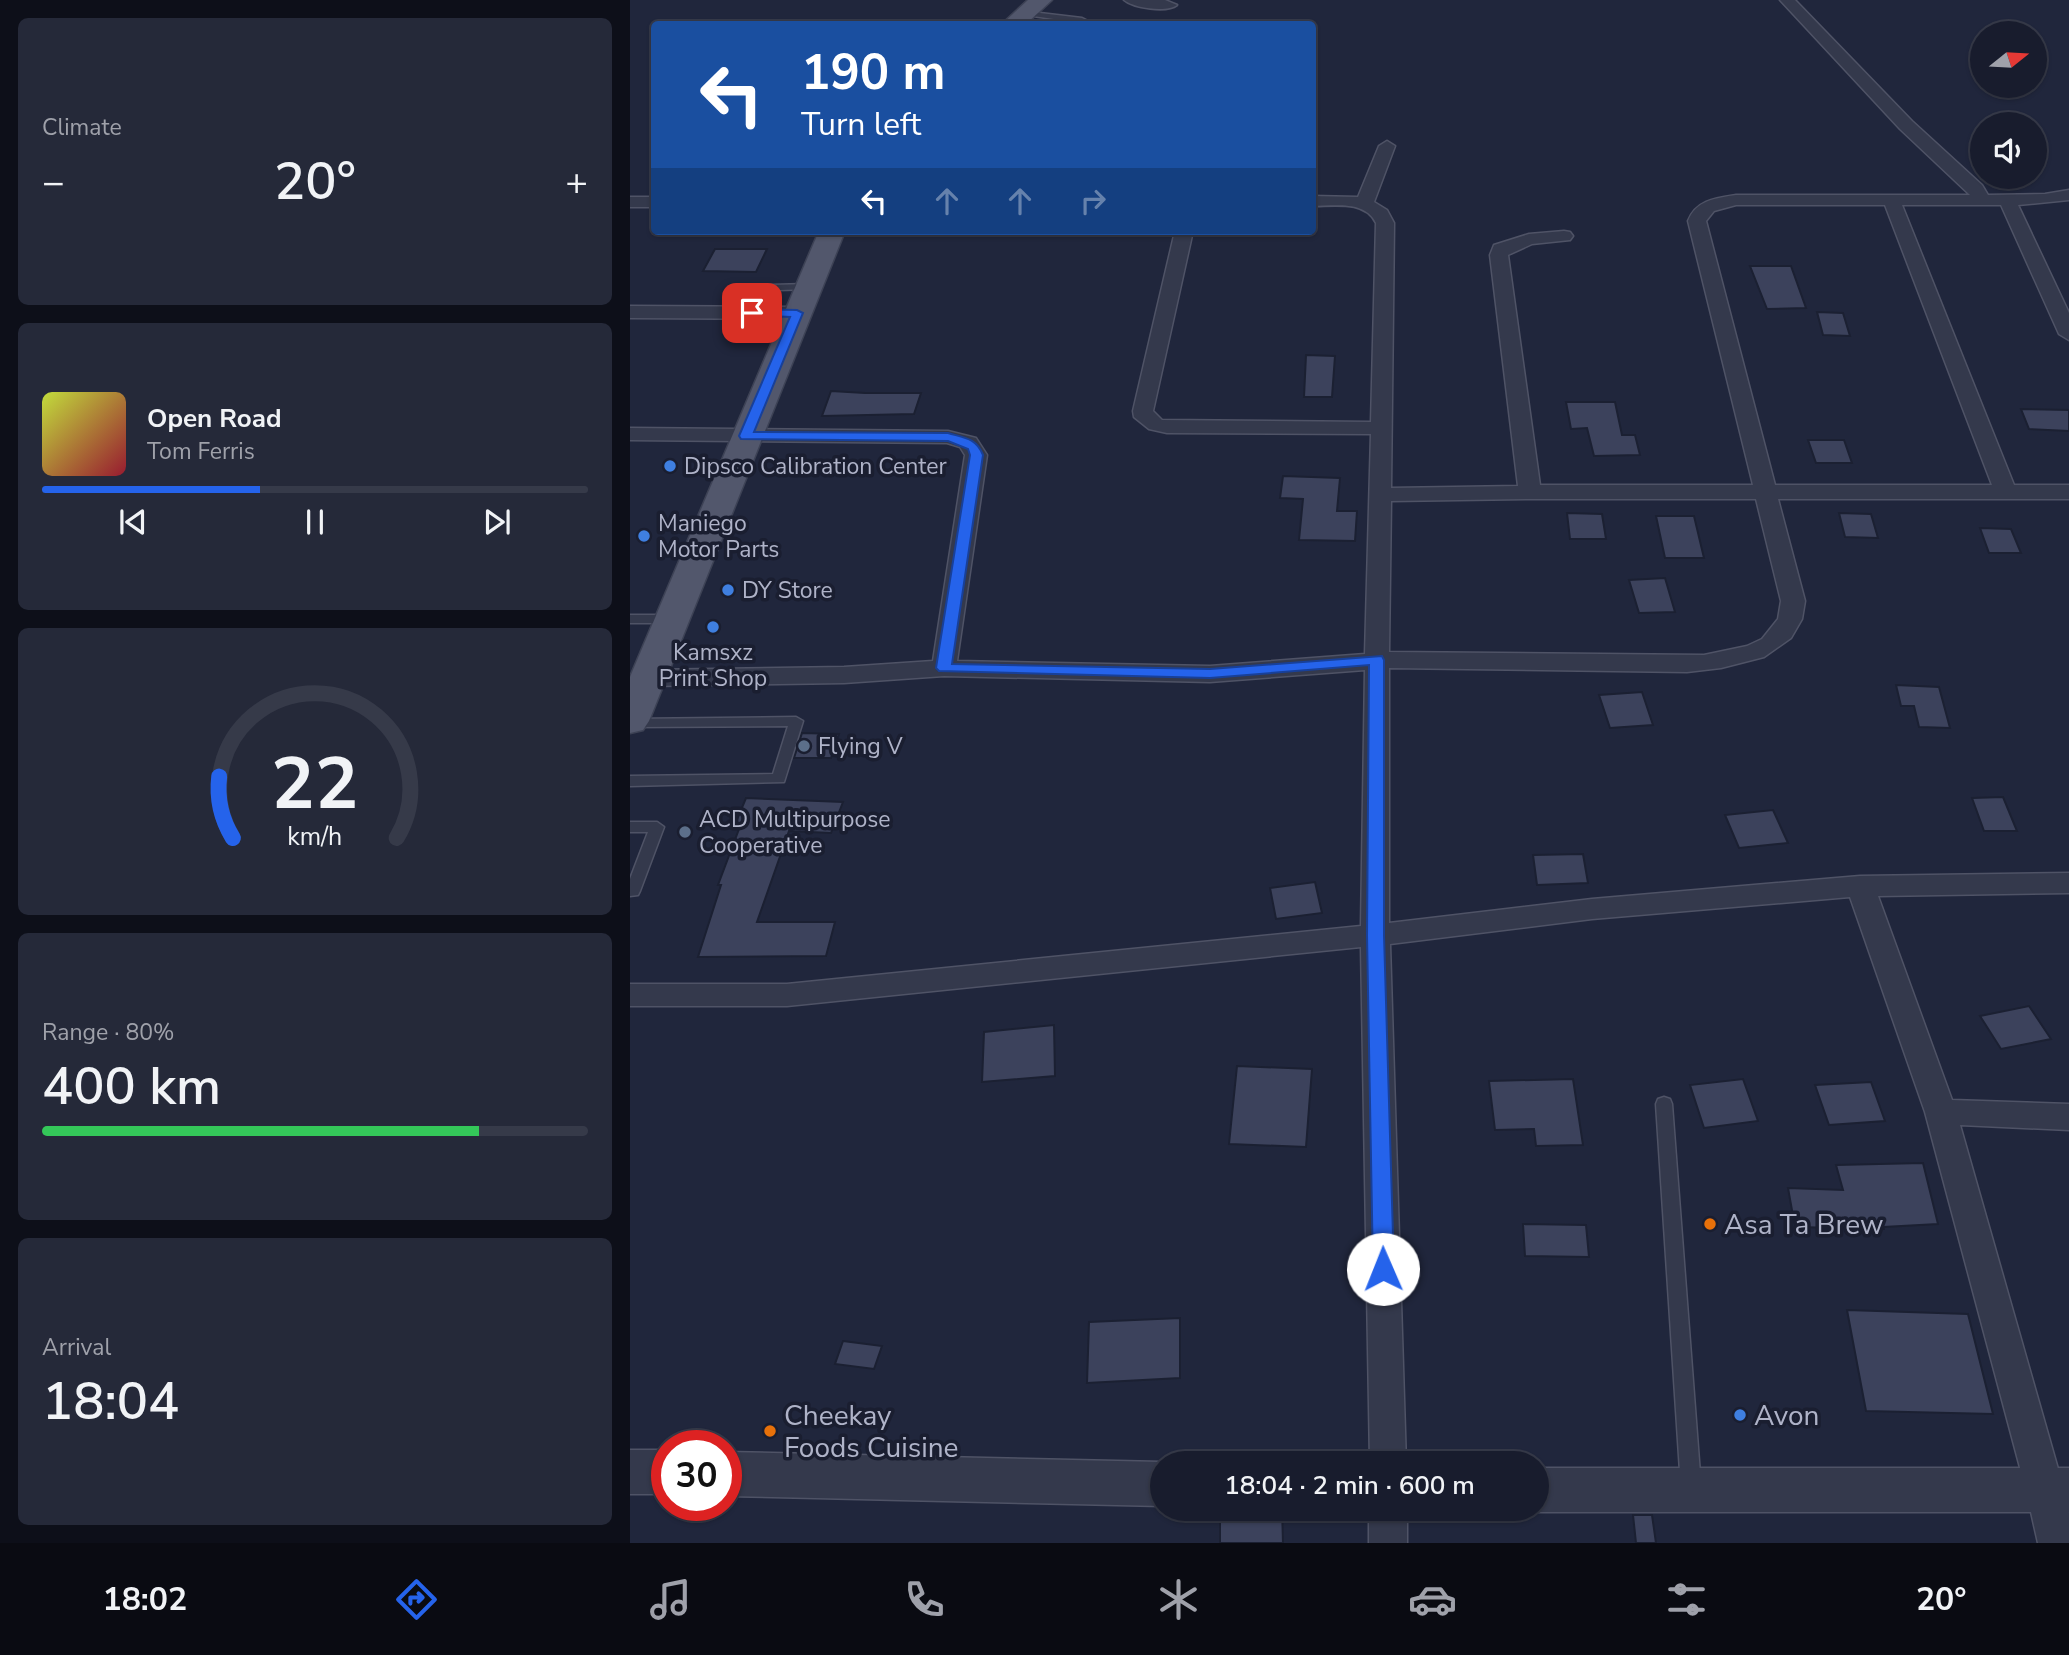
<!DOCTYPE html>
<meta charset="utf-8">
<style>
:root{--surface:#181c2d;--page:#252939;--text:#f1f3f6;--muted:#9fa1aa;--line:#363a49;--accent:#2563eb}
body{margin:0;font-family:"Nunito Sans",sans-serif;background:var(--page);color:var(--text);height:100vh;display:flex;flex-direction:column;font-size:26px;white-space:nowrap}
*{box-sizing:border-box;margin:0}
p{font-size:23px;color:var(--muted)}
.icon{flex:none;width:38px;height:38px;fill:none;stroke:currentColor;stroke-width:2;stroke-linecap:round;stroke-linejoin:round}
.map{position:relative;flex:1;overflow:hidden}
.sheet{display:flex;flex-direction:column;gap:18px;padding:18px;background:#0d0f19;width:630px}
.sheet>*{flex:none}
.top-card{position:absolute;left:21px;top:21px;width:665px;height:214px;border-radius:7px;box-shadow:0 2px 5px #0004,0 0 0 2px var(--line);background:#1a4fa0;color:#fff;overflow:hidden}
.needle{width:46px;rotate:72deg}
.tools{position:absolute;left:1340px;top:21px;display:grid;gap:14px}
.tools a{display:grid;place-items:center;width:77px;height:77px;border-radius:50%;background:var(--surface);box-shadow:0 2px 5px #0004,0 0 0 2px var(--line);font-size:35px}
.speed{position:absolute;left:21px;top:1430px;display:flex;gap:14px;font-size:35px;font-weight:700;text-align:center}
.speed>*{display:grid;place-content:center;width:91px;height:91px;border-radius:50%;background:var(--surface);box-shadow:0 2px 5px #0004,0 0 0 2px var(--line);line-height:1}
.speed .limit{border:10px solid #d22;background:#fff;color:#111}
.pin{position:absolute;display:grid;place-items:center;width:60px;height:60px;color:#fff;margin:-30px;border-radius:14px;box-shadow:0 4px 10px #0006}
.me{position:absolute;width:77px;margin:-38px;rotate:359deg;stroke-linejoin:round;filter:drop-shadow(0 0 5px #0008)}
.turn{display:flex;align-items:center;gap:24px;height:147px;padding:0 35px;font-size:32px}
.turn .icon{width:91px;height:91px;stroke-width:2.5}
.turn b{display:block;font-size:49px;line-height:60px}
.lanes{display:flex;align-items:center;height:66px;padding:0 35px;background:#0003;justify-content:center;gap:35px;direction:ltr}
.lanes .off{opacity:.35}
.big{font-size:52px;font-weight:600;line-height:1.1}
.sheet .widget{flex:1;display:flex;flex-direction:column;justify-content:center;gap:10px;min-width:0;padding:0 24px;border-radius:10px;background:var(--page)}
.sheet .dial{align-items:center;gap:0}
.dial svg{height:182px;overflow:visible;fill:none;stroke:var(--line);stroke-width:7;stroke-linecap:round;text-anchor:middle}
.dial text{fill:var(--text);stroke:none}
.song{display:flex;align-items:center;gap:21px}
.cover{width:84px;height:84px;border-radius:10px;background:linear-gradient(135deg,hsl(70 70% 55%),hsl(350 70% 35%))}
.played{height:7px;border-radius:4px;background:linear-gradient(90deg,var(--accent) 40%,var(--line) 40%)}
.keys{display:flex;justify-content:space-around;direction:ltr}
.heat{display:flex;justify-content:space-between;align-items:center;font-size:38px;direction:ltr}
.charge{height:10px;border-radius:5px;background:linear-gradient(90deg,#34c759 80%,var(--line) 0)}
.trip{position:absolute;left:520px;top:1451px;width:399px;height:70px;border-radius:35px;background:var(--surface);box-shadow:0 2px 5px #0004,0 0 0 2px var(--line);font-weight:600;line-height:70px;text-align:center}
.tabs{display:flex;height:112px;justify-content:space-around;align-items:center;background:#0a0b12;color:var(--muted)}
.tabs .icon{width:49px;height:49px}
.tabs .current{color:var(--accent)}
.tabs b{font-size:32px;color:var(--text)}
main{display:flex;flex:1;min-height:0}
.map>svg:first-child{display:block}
.building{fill:#3c425c;stroke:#1b2032;stroke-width:2}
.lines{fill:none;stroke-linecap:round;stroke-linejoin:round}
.service-casing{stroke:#4f5366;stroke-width:3}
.minor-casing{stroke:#4f5366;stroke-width:3}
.tertiary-casing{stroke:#4f5366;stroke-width:3}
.primary-casing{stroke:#3d4255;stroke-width:3}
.service{fill:#34394c;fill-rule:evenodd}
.minor{fill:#34394c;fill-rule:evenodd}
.tertiary{fill:#34394c;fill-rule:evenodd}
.primary{fill:#52576c;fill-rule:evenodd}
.route{fill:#2563eb;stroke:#184099;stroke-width:2}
.shop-dot{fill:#3f7fe0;stroke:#1a1e30;stroke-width:2.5}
.service-dot{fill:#5c6f8a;stroke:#1a1e30;stroke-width:2.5}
.food-dot{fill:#e8710a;stroke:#1a1e30;stroke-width:2.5}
.labels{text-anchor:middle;stroke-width:7;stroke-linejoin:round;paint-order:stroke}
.poi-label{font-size:23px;fill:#afb3c8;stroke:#1a1e30;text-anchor:start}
.near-poi-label{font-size:28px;fill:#afb3c8;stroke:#1a1e30;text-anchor:start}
</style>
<main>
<section class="sheet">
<div class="widget"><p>Climate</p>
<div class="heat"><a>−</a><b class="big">20°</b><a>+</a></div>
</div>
<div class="widget">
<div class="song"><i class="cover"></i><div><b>Open Road</b><p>Tom Ferris</p></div></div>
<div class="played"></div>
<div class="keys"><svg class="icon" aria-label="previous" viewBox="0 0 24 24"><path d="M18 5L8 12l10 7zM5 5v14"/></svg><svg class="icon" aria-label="pause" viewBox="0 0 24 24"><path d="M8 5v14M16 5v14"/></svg><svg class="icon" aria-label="next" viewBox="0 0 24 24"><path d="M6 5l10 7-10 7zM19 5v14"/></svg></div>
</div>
<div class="widget dial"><svg viewBox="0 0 100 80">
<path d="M14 69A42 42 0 1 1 86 69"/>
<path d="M14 69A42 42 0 0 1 8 42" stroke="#2563eb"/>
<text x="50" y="56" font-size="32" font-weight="700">22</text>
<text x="50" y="72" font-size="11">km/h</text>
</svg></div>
<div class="widget"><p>Range · 80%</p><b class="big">400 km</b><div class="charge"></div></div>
<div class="widget"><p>Arrival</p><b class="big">18:04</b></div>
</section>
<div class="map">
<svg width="1439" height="1543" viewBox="0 0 1439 1543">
<rect width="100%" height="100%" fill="#20263c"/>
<g class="building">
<polygon points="85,249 137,249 126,272 73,271"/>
<polygon points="1120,266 1161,266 1176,308 1137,309"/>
<polygon points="1187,312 1213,313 1220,336 1193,335"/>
<polygon points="676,355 705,356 702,397 674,397"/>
<polygon points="201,391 235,393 291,393 284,414 192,416"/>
<polygon points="936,402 985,402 992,435 1005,435 1010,455 964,456 957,428 941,429"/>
<polygon points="1391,409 1439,410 1439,431 1399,429"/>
<polygon points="1178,440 1214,440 1222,463 1186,463"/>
<polygon points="653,476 710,478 707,511 727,511 725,541 669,540 673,499 650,498"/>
<polygon points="937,513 972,514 976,539 940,539"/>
<polygon points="1209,513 1241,514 1248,538 1215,537"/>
<polygon points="1026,516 1064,516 1074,558 1035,558"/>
<polygon points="1350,528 1381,529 1391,553 1359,553"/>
<polygon points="1035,578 1045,612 1009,613 999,580"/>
<polygon points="1266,685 1309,687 1320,728 1289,727 1284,706 1271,706"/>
<polygon points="1012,692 1023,725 980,728 969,695"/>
<polygon points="172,733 209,734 201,758 164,758"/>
<polygon points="1373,797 1387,831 1354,831 1342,798"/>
<polygon points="116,798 213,802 201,833 159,831 127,922 205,922 196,956 68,957 91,885 88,885 109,829 103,829"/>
<polygon points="1143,810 1158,843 1109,848 1095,815"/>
<polygon points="953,854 958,883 907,885 903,855"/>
<polygon points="685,882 692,913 646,919 640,888"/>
<polygon points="1399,1006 1421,1039 1371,1049 1350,1016"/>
<polygon points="424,1025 425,1076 352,1082 354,1032"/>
<polygon points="607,1066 682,1069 676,1147 599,1144"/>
<polygon points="943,1079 953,1145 906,1146 904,1129 865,1130 859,1081"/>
<polygon points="1113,1079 1128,1121 1074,1128 1060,1085"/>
<polygon points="1241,1082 1255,1121 1199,1125 1185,1085"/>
<polygon points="1293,1163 1308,1224 1254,1227 1254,1229 1165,1227 1158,1188 1213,1190 1206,1165"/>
<polygon points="893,1224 956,1225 959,1257 895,1256"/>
<polygon points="1217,1310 1338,1314 1363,1414 1236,1411"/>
<polygon points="550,1318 550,1378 457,1383 459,1322"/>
<polygon points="213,1341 252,1346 244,1369 205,1364"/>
<polygon points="590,1508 652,1508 653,1543 590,1543"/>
<polygon points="1003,1515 1022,1515 1026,1543 1006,1543"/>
</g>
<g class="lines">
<g class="service-casing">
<g id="service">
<polygon points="393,11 452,18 456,20 451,24 443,24 445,22 396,15 393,15"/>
<polygon points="178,284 182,285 182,289 113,291 103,315 99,316 94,313 105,286"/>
<polygon points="0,615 41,615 47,619 41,623 0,623"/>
<polygon points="166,717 173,721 154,782 0,786 0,776 143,774 158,726 0,727 0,719"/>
<polygon points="0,822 27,822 34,827 10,891 8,895 0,896 0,879 18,832 0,832"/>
<polygon points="1034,1097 1040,1099 1042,1104 1071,1487 1068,1494 1061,1496 1054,1494 1051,1487 1026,1104 1028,1099"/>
</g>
</g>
<g class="minor-casing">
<g id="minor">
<path d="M494 0H535L547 5C537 13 503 8 494 0Z"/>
<path d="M1150 0H1165L1282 121 1352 185 1358 195 1415 194 1439 190V200L1388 205 1439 313V340L1429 334 1371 205H1272L1384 485H1439V499H1148L1175 601 1172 619 1161 638 1134 657 1091 668 1057 672 759 668V923L962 899 1230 876 1439 873V893L1248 896 1322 1100 1439 1104V1130L1330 1125 1434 1490 1439 1513V1543H1408L1396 1490 1295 1112 1220 897 962 919 760 944 776 1463H740L731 947 157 1006H0V984H157L731 926 735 670 580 682 314 676 214 683 17 686 8 684 5 678 8 672 17 670 214 667 303 661 335 455 330 447 317 443 0 440V428L318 431 346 438 357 455 327 661 580 666 735 654 741 434 537 433 519 429 504 417 503 411 545 231H563L523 411 532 420 741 422 746 223C735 200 704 206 682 206V196L728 197 749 146 757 141 765 146 744 202 757 210 764 223 761 488 888 486 860 255 864 245 899 234 934 231 940 232 943 236 940 240 902 244 878 255 910 485H1123L1058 221C1066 200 1086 198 1106 195H1340L1270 129ZM1106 205H1255L1362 485H1145L1076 221 1084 211ZM900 499H1126L1151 601 1148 619 1132 639 1117 646 1074 655 759 652 761 501Z"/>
<rect x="0" y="197" width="24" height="10"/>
<polygon points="0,306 167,307 177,313 167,319 0,318"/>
<rect x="739" y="1508" width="38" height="35"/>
</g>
</g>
<g class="tertiary-casing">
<g id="tertiary">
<rect x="0" y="1450" width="37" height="44"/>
<polygon points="96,1452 532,1462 535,1463 532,1463 532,1506 96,1496"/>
<polygon points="906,1468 1439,1468 1439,1512 906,1512 897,1508 906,1508"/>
</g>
</g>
<g class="primary-casing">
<g id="primary">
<polygon points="398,0 422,0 396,24 372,24"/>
<polygon points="189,231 215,231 19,721 13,730 0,733 0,677"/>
</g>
</g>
<use href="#service" class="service"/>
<use href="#minor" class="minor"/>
<use href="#tertiary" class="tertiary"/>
<use href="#primary" class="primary"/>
</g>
<path class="route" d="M122 309 167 310 173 313 124 432 318 433C335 438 346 438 353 455L322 664 580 669 752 656 754 660V935L764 1269 761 1275 753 1277 746 1275 743 1269 737 935 739 665 580 678 309 671 306 668 340 455 338 449 318 441 111 439 109 436 160 317 118 315 116 313Z"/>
<g class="shop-dot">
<circle cx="40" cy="466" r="7"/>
<circle cx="14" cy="536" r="7"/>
<circle cx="98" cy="590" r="7"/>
<circle cx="83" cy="627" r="7"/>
<circle cx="1110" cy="1415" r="7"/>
</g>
<g class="service-dot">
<circle cx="174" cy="746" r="7"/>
<circle cx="55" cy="832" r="7"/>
</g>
<g class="food-dot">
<circle cx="1080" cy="1224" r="7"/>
<circle cx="140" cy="1431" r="7"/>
</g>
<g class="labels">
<g class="poi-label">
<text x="54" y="474">Dipsco Calibration Center</text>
<text x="28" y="531">Maniego<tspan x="28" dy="26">Motor Parts</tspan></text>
<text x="112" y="598">DY Store</text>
<text x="83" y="660" text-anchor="middle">Kamsxz<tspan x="83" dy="26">Print Shop</tspan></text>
<text x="188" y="754">Flying V</text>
<text x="69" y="827">ACD Multipurpose<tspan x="69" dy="26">Cooperative</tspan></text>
</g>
<g class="near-poi-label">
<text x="1094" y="1234">Asa Ta Brew</text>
<text x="154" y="1425">Cheekay<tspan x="154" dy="32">Foods Cuisine</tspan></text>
<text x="1124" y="1425">Avon</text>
</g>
</g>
</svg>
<div class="tools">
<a><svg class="needle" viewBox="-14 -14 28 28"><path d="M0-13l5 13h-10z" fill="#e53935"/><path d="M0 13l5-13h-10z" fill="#9fa1aa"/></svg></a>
<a><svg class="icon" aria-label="sound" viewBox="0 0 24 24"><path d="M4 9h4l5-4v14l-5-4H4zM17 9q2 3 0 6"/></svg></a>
</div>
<div class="speed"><div class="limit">30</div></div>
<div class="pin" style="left:122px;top:313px;background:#d93025"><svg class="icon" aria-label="arrive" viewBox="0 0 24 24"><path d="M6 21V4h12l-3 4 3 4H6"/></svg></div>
<svg class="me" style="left:753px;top:1269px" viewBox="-20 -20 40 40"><circle r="19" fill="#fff"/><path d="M0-13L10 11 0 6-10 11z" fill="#2563eb"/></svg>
<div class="trip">18:04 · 2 min · 600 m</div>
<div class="top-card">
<div class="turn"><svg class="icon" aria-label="left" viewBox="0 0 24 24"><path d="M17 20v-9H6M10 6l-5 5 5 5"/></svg><div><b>190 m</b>Turn left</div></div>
<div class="lanes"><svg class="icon" aria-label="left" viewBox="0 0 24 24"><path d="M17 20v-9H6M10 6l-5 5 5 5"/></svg><svg class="icon off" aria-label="ahead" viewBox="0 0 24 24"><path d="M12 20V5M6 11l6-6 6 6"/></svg><svg class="icon off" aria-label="ahead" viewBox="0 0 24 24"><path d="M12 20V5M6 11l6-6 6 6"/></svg><svg class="icon off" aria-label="right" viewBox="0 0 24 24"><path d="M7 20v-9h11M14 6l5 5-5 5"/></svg></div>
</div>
</div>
</main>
<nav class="tabs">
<b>18:02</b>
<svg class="icon current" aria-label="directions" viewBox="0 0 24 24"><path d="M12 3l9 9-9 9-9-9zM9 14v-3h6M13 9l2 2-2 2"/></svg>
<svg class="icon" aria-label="music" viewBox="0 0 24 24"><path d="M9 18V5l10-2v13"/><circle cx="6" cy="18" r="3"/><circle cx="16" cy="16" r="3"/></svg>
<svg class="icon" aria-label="phone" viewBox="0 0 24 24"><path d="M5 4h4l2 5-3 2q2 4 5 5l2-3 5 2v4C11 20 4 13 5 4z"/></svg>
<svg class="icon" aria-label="climate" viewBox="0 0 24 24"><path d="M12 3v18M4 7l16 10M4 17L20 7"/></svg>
<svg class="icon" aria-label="car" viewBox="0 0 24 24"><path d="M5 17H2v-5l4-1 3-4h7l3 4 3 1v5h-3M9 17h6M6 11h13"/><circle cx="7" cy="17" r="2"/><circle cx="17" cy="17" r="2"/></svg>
<svg class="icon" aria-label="filters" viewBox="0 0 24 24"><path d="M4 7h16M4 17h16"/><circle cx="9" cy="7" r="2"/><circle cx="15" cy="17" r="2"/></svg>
<b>20°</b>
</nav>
